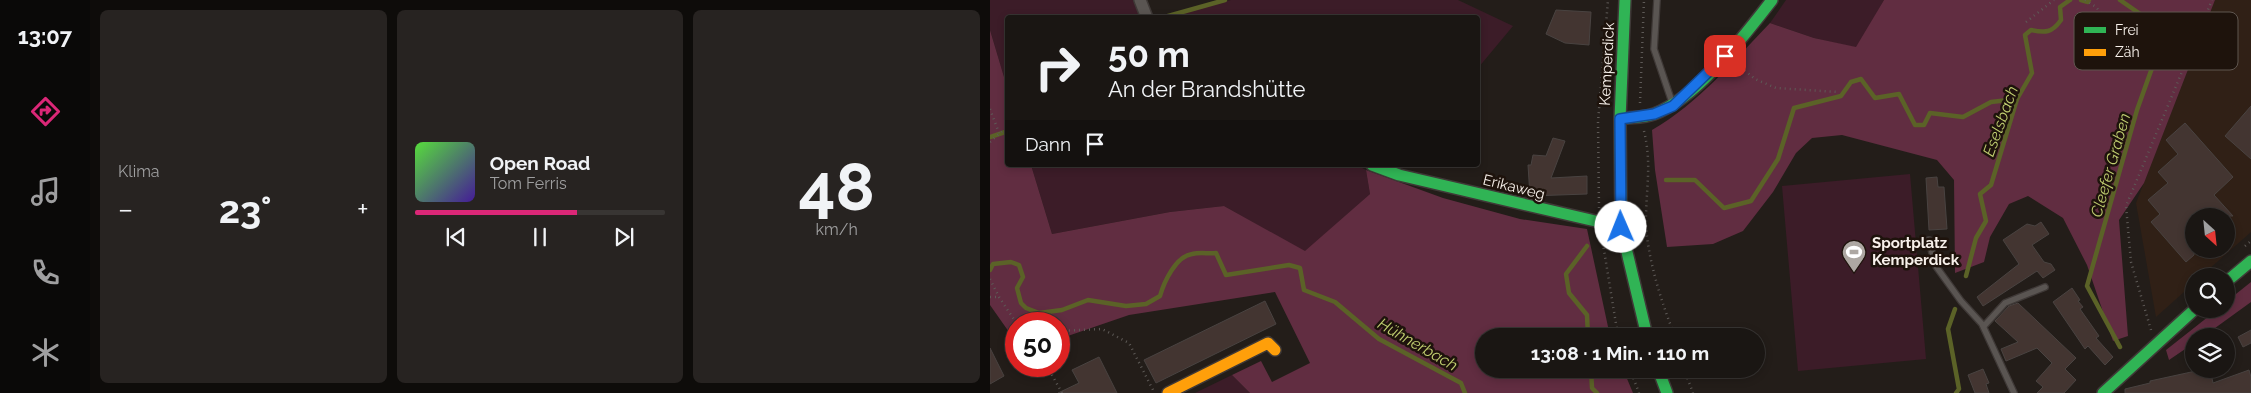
<!DOCTYPE html>
<html lang="de">
<meta charset="utf-8">
<style>
:root{--surface:#1a1613;--page:#272321;--text:#f1f3f6;--muted:#9f9fa0;--line:#383533;--accent:#db2777}
body{margin:0;font-family:Raleway,sans-serif;background:var(--page);color:var(--text);height:100vh;display:flex;flex-direction:column;font-size:19px;white-space:nowrap}
*{box-sizing:border-box;margin:0}
p{font-size:16px;color:var(--muted)}
.icon{flex:none;width:28px;height:28px;fill:none;stroke:currentColor;stroke-width:2;stroke-linecap:round;stroke-linejoin:round}
.map{position:relative;flex:1;overflow:hidden}
.side{display:flex;flex-direction:column;gap:10px;padding:10px;background:#0e0c0a;width:900px}
.side>*{flex:none}
.top-card{position:absolute;left:15px;top:15px;width:475px;height:152px;border-radius:5px;box-shadow:0 2px 8px #0003,0 0 0 1px var(--line);background:#1a1613;color:var(--text);overflow:hidden}
.needle{width:32px;rotate:153deg}
.controls{position:absolute;left:1195px;top:208px;display:grid;gap:10px}
.controls a{display:grid;place-items:center;width:50px;height:50px;border-radius:50%;background:var(--surface);box-shadow:0 2px 8px #0003,0 0 0 1px var(--line);font-size:25px}
.speed{position:absolute;left:15px;top:312px;display:flex;gap:10px;font-size:25px;font-weight:700;text-align:center}
.speed>*{display:grid;place-content:center;width:65px;height:65px;border-radius:50%;background:var(--surface);box-shadow:0 2px 8px #0003,0 0 0 1px var(--line);line-height:1}
.speed .limit{border:8px solid #d22;background:#fff;color:#111}
.pin{position:absolute;display:grid;place-items:center;width:42px;height:42px;color:#fff;margin:-21px;border-radius:10px;box-shadow:0 2px 8px #0006}
.me{position:absolute;width:55px;margin:-28px;rotate:359deg;stroke-linejoin:round;filter:drop-shadow(0 0 4px #0008)}
.turn{display:flex;align-items:center;gap:18px;height:105px;padding:0 20px;font-size:22px}
.turn .icon{width:65px;height:65px;stroke-width:2.5}
.turn b{display:block;font-size:35px;line-height:42px}
.then{display:flex;align-items:center;height:48px;padding:0 20px;background:#0003;gap:10px;font-size:19px}
.big{font-size:38px;font-weight:700;line-height:1.1}
.side .widget{flex:1;display:flex;flex-direction:column;justify-content:center;gap:8px;min-width:0;padding:0 18px;border-radius:8px;background:var(--page)}
.side .dial{align-items:center;gap:0}
.dial b{font-size:65px;line-height:1}
.song{display:flex;align-items:center;gap:15px}
.cover{width:60px;height:60px;border-radius:8px;background:linear-gradient(135deg,hsl(110 70% 55%),hsl(260 70% 35%))}
.played{height:5px;border-radius:2px;background:linear-gradient(90deg,var(--accent) 65%,var(--line) 65%)}
.keys{display:flex;justify-content:space-around;direction:ltr}
.heat{display:flex;justify-content:space-between;align-items:center;font-size:28px;direction:ltr}
.side .tiles{flex:1;display:grid;gap:10px;grid-template-columns:repeat(3,1fr)}
.trip{position:absolute;left:485px;top:328px;width:290px;height:50px;border-radius:25px;background:var(--surface);box-shadow:0 2px 8px #0003,0 0 0 1px var(--line);font-weight:700;line-height:50px;text-align:center}
main{display:flex;flex:1;min-height:0}
.menu{display:flex;flex-direction:column;width:90px;justify-content:space-around;align-items:center;background:#0a0908;color:var(--muted)}
.menu .icon{width:35px;height:35px}
.menu .on{color:var(--accent)}
.menu b{font-size:22px;color:var(--text)}
.map>svg:first-child{display:block}
.built{fill:#302016;fill-rule:evenodd}
.green{fill:#3c1c28}
.forest{fill:#612d41}
.lines{fill:none;stroke-linecap:round;stroke-linejoin:round}
.stream{stroke:#5b6227;stroke-width:4.5}
.building{fill:#433531;stroke:#494341}
.lane-casing{stroke:#3f3937;stroke-width:8}
.street-casing{stroke:#3f3937;stroke-width:14}
.fast-casing{stroke:#3f3937;stroke-width:14}
.slow-casing{stroke:#3f3937;stroke-width:14}
.path{stroke:#5e5a57;stroke-width:2.5;stroke-dasharray:1 4;stroke-linecap:butt}
.lane{stroke:#5a5552;stroke-width:5.5}
.street{stroke:#5a5552;stroke-width:11}
.fast{stroke:#30b455;stroke-width:11}
.slow{stroke:#ff9f0a;stroke-width:11}
.route-casing{stroke:#114b97;stroke-width:12}
.route{stroke:#1a73e8;stroke-width:9}
.labels{text-anchor:middle;stroke-width:5;stroke-linejoin:round;paint-order:stroke}
.street-label{font-size:15px;fill:#f8f1eb;stroke:#1e130c}
.poi-label{font-size:15px;font-weight:bold;fill:#f8f1eb;stroke:#1e130c;text-anchor:start}
.water-label{font-size:16px;font-style:italic;fill:#c0ce70;stroke:#1e130c}
.key{fill:#1e130c;stroke:#5f564f;stroke-width:1}
.key-label{font-size:14px;fill:#f8f1eb}
</style>
<main>
<nav class="menu">
<b>13:07</b>
<svg class="icon on" aria-label="directions" viewBox="0 0 24 24"><path d="M12 3l9 9-9 9-9-9zM9 14v-3h6M13 9l2 2-2 2"/></svg>
<svg class="icon" aria-label="music" viewBox="0 0 24 24"><path d="M9 18V5l10-2v13"/><circle cx="6" cy="18" r="3"/><circle cx="16" cy="16" r="3"/></svg>
<svg class="icon" aria-label="phone" viewBox="0 0 24 24"><path d="M5 4h4l2 5-3 2q2 4 5 5l2-3 5 2v4C11 20 4 13 5 4z"/></svg>
<svg class="icon" aria-label="climate" viewBox="0 0 24 24"><path d="M12 3v18M4 7l16 10M4 17L20 7"/></svg>
</nav>
<section class="side">
<div class="tiles">
<div class="widget"><p>Klima</p>
<div class="heat"><a>−</a><b class="big">23°</b><a>+</a></div>
</div>
<div class="widget">
<div class="song"><i class="cover"></i><div><b>Open Road</b><p>Tom Ferris</p></div></div>
<div class="played"></div>
<div class="keys"><svg class="icon" aria-label="previous" viewBox="0 0 24 24"><path d="M18 5L8 12l10 7zM5 5v14"/></svg><svg class="icon" aria-label="pause" viewBox="0 0 24 24"><path d="M8 5v14M16 5v14"/></svg><svg class="icon" aria-label="next" viewBox="0 0 24 24"><path d="M6 5l10 7-10 7zM19 5v14"/></svg></div>
</div>
<div class="widget dial"><b>48</b><p>km/h</p></div>
</div>
</section>
<div class="map">
<svg width="1261" height="393" viewBox="0 0 1261 393">
<rect width="100%" height="100%" fill="#231d19"/>
<path class="built" d="M1225 0H1261V232L1211 276H1204V283L1166 317 1146 203ZM1204 216H1236V249H1204Z"/>
<g class="green">
<polygon points="0,0 143,0 150,17 18,18 17,87 0,30"/>
<polygon points="241,0 468,0 523,26 488,68 488,18 166,17"/>
<polygon points="796,0 894,0 867,48 824,38 780,23"/>
<polygon points="41,165 366,165 376,170 380,194 315,252 234,206 180,212 62,234"/>
<polygon points="920,174 936,359 808,371 792,186"/>
<polygon points="242,375 260,393 205,393"/>
</g>
<g class="forest">
<path d="M894 0H1225L1154 183 1129 220 1138 336 1123 341 1097 265 1073 218 1038 196 1019 204 1000 237 994 262 965 273 964 180 947 160 852 135 822 138 806 153 783 192 753 231 723 244 677 247 665 170 662 130C709 103 743 61 780 23L824 38 866 47Z"/>
<polygon points="0,30 17,87 18,165 41,165 62,234 180,212 234,206 315,251 380,194 376,170 453,198 530,219 597,229 620,336 494,336 494,369 633,369 643,393 260,393 242,375 271,361 282,382 320,363 285,292 139,315 69,339 69,324 26,324 26,342 0,305"/>
<polygon points="1261,282 1261,302 1214,336 1204,336 1204,343 1179,360 1176,350 1228,309 1236,309 1236,302"/>
</g>
<g class="lines">
<g class="stream">
<polyline points="1091,0 1098,2 1099,0"/>
<polyline points="171,18 235,0"/>
<polyline points="0,137 18,131"/>
<polyline points="676,180 705,180 734,208 761,201 788,159 804,108 851,96 861,82 871,79 885,98 909,94 925,125 934,125 940,113 973,117 1001,102 1027,99"/>
<polyline points="597,246 576,274 579,293 597,315 598,336"/>
<path d="M0 270 3 264 21 262 29 265 33 277 27 288 31 303 36 308 49 313 72 310 98 300 136 306 156 304 170 296C174 282 186 256 202 254 210 252 219 254 226 253L236 275 299 265 310 268 314 290 345 302 389 339 471 383 475 393"/>
<path d="M976 276 986 238 996 221 990 194 1001 185 1027 99 1042 73 1035 35 1041 30C1055 33 1062 33 1071 20L1070 7 1080 0"/>
<polyline points="965,309 958,329 969,389 966,393"/>
<polyline points="1130,347 1097,286 1147,110 1162,68 1166,25 1130,0"/>
<polyline points="601,369 602,388 607,393"/>
</g>
</g>
<g class="building">
<polygon points="566,10 601,12 599,45 575,43 556,34"/>
<polygon points="1261,106 1261,159 1235,136"/>
<polygon points="1195,123 1243,177 1224,195 1243,216 1204,216 1204,255 1196,262 1161,222 1170,214 1158,200 1178,183 1168,172 1188,154 1176,140"/>
<polygon points="563,138 575,141 561,178 597,176 597,194 540,196 538,165 541,165 543,155 556,156"/>
<polygon points="947,177 948,187 954,187 957,229 939,230 936,178"/>
<polygon points="1051,222 1059,234 1042,245 1054,262 1061,264 1065,270 1053,278 1047,271 993,306 987,297 1029,264 1013,240 1037,224 1045,226"/>
<polygon points="1082,288 1090,300 1088,301 1093,307 1090,309 1109,336 1106,338 1123,357 1115,365 1098,346 1095,349 1063,302"/>
<polygon points="275,301 286,324 166,383 154,360"/>
<polygon points="1028,303 1086,358 1075,369 1086,380 1074,393 1047,393 1053,387 1046,381 1062,363 1047,348 1016,361 1011,349 1028,342 1005,321 1019,306"/>
<polygon points="1261,330 1261,343 1253,347 1248,337"/>
<polygon points="0,348 14,376 0,384"/>
<polygon points="109,357 127,393 68,393 89,383 82,370"/>
<polygon points="993,369 999,383 996,384 999,393 985,393 978,375"/>
<polygon points="1215,369 1220,369 1223,383 1259,370 1261,377 1261,393 1135,393 1135,389 1160,383 1160,381"/>
</g>
<g class="lines">
<g class="lane-casing">
<g id="lane">
<polyline points="667,0 664,49 682,102"/>
<polyline points="939,240 945,265 971,301 992,324 1024,393"/>
<polyline points="994,326 1015,303 1055,287"/>
</g>
</g>
<g class="street-casing">
<polyline id="street" points="150,0 157,18"/>
</g>
<g class="fast-casing">
<g id="fast">
<polyline points="635,0 630,119 631,227 657,336"/>
<path d="M630 119C641 117 654 118 664 114 707 98 754 36 782 0"/>
<polyline points="382,165 409,175 631,227"/>
<polyline points="1236,282 1261,261"/>
<polyline points="668,369 677,393"/>
<polyline points="1113,393 1205,309"/>
</g>
</g>
<g class="slow-casing">
<polyline id="slow" points="178,393 278,343 285,350"/>
</g>
<g class="path">
<polyline points="1095,0 1106,7 1114,17 1135,29 1181,31 1205,41"/>
<polyline points="1036,22 1064,0"/>
<polyline points="747,64 765,79 786,88 848,92"/>
<polyline points="650,103 654,0"/>
<polyline points="0,109 9,133"/>
<path d="M654 131C662 164 656 188 656 220 656 254 672 305 685 336"/>
<polyline points="0,142 18,126"/>
<polyline points="609,208 608,122 618,0"/>
<polyline points="612,238 628,336"/>
<polyline points="1255,246 1261,241"/>
<polyline points="0,279 9,297 27,324"/>
<polyline points="0,297 9,297"/>
<polyline points="1161,330 1141,262 1136,206 1222,0"/>
<polyline points="69,331 112,329 139,343 163,390"/>
<polyline points="57,366 72,393"/>
<polyline points="640,369 649,393"/>
<polyline points="694,369 703,393"/>
</g>
<use href="#lane" class="lane"/>
<use href="#street" class="street"/>
<use href="#fast" class="fast"/>
<use href="#slow" class="slow"/>
</g>
<g class="lines">
<g class="route-casing">
<polyline id="route" points="631,227 630,119 664,114 683,106 735,56"/>
</g>
<use href="#route" class="route"/>
</g>
<defs>
<g id="stadium-pin" transform="scale(1.25)"><path d="M0 17L-7.5 6A9.5 9.5 0 1 1 7.5 6Z" fill="#ada7a2" stroke="#1e130c"/><path d="M0-5a6.5 5 0 1 0 0 10a6.5 5 0 1 0 0-10ZM-3.5-1.8h7v3.6h-7Z" fill="#fff"/></g>
</defs>
<g fill-rule="evenodd">
<use href="#stadium-pin" x="864" y="252"/>
</g>
<g class="labels">
<g class="street-label">
<text transform="translate(617 64) rotate(-87)" y="5">Kemperdick</text>
<text transform="translate(524 187) rotate(14)" y="5">Erikaweg</text>
</g>
<g class="poi-label">
<text x="882" y="248">Sportplatz<tspan x="882" dy="17">Kemperdick</tspan></text>
</g>
<g class="water-label">
<text transform="translate(1010 121) rotate(-70)" y="6">Eselsbach</text>
<text transform="translate(1120 165) rotate(-74)" y="6">Cleefer Graben</text>
<text transform="translate(428 344) rotate(30)" y="6">Hühnerbach</text>
</g>
</g>
<rect x="1084" y="12" width="164" height="58" rx="8" class="key"/>
<rect x="1094" y="27" width="22" height="6" fill="#30b455"/>
<rect x="1094" y="49" width="22" height="7" fill="#ff9f0a"/>
<g class="key-label">
<text x="1125" y="35">Frei</text>
<text x="1125" y="57">Zäh</text>
</g>
</svg>
<div class="controls">
<a><svg class="needle" viewBox="-14 -14 28 28"><path d="M0-13l5 13h-10z" fill="#e53935"/><path d="M0 13l5-13h-10z" fill="#9f9fa0"/></svg></a>
<a><svg class="icon" aria-label="search" viewBox="0 0 24 24"><circle cx="10" cy="10" r="6"/><path d="M15 15l6 6"/></svg></a>
<a><svg class="icon" aria-label="layers" viewBox="0 0 24 24"><path d="M12 4l9 5-9 5-9-5zM3 14l9 5 9-5"/></svg></a>
</div>
<div class="speed"><div class="limit">50</div></div>
<div class="pin" style="left:735px;top:56px;background:#d93025"><svg class="icon" aria-label="arrive" viewBox="0 0 24 24"><path d="M6 21V4h12l-3 4 3 4H6"/></svg></div>
<svg class="me" style="left:631px;top:227px" viewBox="-20 -20 40 40"><circle r="19" fill="#fff"/><path d="M0-13L10 11 0 6-10 11z" fill="#1a73e8"/></svg>
<div class="trip">13:08 · 1 Min. · 110 m</div>
<div class="top-card">
<div class="turn"><svg class="icon" aria-label="right" viewBox="0 0 24 24"><path d="M7 20v-9h11M14 6l5 5-5 5"/></svg><div><b>50 m</b>An der Brandshütte</div></div>
<div class="then">Dann<svg class="icon" aria-label="arrive" viewBox="0 0 24 24"><path d="M6 21V4h12l-3 4 3 4H6"/></svg></div>
</div>
</div>
</main>
